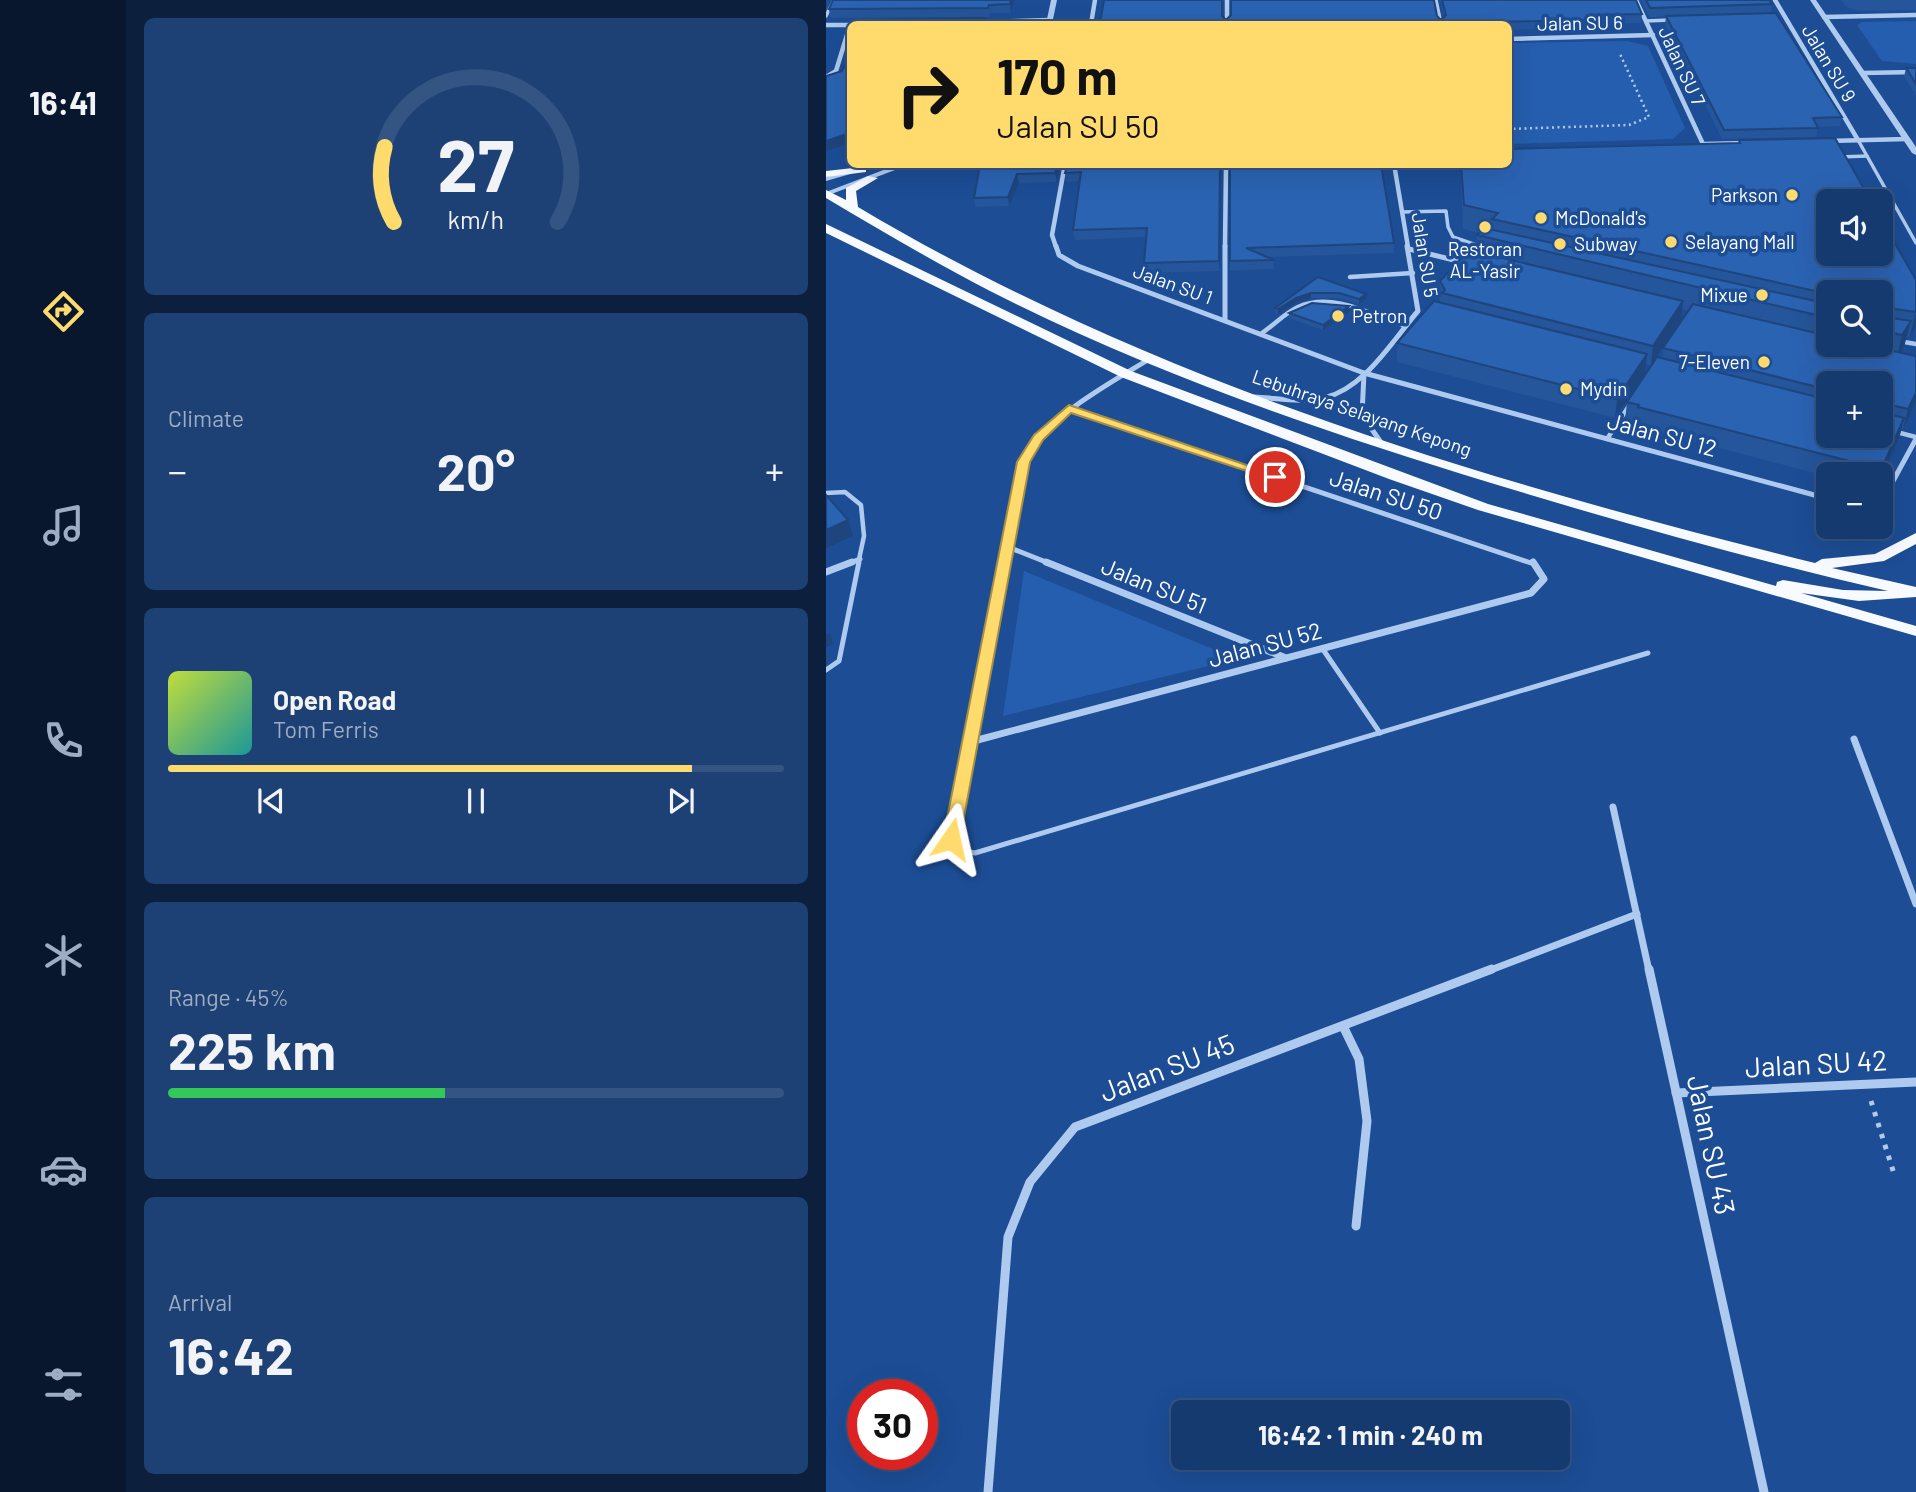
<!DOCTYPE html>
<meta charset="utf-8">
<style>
:root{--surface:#153a70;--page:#1e4175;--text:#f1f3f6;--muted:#9dadc3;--line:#345483;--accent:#ffda6d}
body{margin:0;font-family:Barlow,sans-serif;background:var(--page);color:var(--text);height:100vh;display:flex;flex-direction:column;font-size:26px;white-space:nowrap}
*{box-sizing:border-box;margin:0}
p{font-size:23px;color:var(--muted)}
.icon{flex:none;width:38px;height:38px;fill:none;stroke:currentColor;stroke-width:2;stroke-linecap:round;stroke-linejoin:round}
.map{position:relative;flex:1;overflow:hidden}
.details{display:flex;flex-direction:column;gap:18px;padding:18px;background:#0c203e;width:700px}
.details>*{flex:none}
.banner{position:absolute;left:21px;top:21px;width:665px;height:147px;border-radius:10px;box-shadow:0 7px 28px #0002,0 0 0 2px var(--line);background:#ffda6d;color:#111;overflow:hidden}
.tools{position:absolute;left:990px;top:189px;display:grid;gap:14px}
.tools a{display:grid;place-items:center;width:77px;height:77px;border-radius:10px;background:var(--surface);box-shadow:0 7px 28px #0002,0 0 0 2px var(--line);font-size:35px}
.speed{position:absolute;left:21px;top:1379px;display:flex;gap:14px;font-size:35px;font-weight:700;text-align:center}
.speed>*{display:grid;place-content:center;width:91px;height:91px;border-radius:50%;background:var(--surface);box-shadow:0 7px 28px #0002,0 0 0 2px var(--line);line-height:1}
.speed .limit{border:10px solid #d22;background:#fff;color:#111}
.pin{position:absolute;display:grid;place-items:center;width:60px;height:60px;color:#fff;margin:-30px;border:4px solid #fff;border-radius:50%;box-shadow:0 2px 7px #0007}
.me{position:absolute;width:77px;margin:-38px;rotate:11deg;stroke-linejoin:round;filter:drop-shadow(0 0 5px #0008)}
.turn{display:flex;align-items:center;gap:24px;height:147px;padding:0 35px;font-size:32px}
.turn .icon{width:91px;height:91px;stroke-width:2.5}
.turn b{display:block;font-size:49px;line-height:60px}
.big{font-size:52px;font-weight:700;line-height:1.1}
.details .widget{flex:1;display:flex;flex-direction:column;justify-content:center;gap:10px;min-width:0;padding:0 24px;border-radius:10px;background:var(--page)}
.details .dial{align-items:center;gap:0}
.dial svg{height:182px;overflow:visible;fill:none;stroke:var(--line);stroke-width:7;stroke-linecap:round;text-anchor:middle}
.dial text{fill:var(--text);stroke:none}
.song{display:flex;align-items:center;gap:21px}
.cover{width:84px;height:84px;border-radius:10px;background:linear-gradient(135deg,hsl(70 70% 55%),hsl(180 70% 35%))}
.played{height:7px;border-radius:4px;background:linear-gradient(90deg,var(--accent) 85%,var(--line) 85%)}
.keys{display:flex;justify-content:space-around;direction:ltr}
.heat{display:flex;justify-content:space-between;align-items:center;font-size:38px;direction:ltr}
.charge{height:10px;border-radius:5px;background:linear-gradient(90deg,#34c759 45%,var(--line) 0)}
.trip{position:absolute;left:345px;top:1400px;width:399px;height:70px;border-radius:10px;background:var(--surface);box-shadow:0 7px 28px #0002,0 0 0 2px var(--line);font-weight:700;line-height:70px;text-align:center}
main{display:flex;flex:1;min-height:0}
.dock{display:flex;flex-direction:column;width:126px;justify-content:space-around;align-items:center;background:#08172d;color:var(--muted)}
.dock .icon{width:49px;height:49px}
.dock .selected{color:var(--accent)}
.dock b{font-size:32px;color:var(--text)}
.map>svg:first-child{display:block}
.green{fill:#255eae}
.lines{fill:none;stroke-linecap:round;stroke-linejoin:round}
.path-far1{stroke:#afcaef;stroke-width:2.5;stroke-dasharray:2 3.5;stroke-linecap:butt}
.path{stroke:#afcaef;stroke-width:5;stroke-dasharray:4.5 7;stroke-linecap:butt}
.service-far2{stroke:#afcaef;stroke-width:3.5}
.service-far1{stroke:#afcaef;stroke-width:4.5}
.service{stroke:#afcaef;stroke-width:5}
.pedestrian-far1{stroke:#afcaef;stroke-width:3.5}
.pedestrian{stroke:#afcaef;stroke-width:4.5}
.minor-far3{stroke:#afcaef;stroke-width:4.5}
.minor-far2{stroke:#afcaef;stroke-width:5}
.minor-far1{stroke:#afcaef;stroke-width:7}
.minor{stroke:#afcaef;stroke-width:9}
.tertiary{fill:#afcaef;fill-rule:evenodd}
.primary{fill:#f7faff;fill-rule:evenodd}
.wall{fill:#25559a;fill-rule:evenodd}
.shaded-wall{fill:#1e457d}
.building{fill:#2b63b3;stroke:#1e457d;stroke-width:2}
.route{fill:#ffda6d;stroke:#a68e47;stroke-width:2}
.poi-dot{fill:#ffda6d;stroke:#1c4d95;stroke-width:2.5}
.labels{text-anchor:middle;stroke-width:7;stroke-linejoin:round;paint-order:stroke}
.far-street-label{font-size:19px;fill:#fff;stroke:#1c4d95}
.far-poi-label{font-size:19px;fill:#fff;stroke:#1c4d95;text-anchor:start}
.street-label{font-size:23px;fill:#fff;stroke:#1c4d95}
.near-street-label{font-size:28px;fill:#fff;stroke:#1c4d95}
</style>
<main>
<nav class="dock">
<b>16:41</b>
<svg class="icon selected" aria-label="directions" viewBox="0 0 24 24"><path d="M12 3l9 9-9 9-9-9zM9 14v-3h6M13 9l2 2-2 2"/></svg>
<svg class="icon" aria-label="music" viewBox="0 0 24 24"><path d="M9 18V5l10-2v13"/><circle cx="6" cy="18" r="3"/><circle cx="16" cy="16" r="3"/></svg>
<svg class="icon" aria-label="phone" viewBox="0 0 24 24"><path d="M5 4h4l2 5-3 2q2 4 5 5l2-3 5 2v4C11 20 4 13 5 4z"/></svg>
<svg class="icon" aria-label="climate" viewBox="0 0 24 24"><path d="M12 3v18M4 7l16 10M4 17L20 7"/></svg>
<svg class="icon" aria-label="car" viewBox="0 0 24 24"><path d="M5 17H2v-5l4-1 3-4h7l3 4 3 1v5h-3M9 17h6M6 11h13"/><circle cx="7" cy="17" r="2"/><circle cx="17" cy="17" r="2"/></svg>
<svg class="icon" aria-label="filters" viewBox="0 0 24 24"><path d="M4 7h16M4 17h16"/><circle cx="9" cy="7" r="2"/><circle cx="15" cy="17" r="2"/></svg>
</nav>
<section class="details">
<div class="widget dial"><svg viewBox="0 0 100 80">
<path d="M14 69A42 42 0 1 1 86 69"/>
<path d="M14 69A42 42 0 0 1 10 36" stroke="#ffda6d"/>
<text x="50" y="56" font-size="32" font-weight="700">27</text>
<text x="50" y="72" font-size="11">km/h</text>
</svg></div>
<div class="widget"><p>Climate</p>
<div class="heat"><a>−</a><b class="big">20°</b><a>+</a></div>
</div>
<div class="widget">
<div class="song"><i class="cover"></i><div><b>Open Road</b><p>Tom Ferris</p></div></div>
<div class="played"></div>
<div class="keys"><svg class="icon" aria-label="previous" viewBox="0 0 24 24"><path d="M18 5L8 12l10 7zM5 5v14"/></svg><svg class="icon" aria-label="pause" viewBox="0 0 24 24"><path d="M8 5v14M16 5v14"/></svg><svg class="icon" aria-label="next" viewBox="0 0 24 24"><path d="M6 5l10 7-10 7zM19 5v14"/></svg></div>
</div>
<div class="widget"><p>Range · 45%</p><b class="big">225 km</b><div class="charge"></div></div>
<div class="widget"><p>Arrival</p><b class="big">16:42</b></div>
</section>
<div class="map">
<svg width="1090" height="1492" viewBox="0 0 1090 1492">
<rect width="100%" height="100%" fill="#1c4d95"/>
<g class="green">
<polygon points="1090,21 1090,64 1056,61 1031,25 1036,22"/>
<polygon points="801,41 822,46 859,128 847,139 683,144 683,43"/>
<polygon points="198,571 411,659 177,716"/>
</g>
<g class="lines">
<polyline class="path-far1" points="682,129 803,125 823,117 794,54"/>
<polyline class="path" points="1045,1101 1069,1177"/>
<g class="service-far2">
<polyline points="610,0 615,24"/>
<polyline points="0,16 8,0"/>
<polyline points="820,21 844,20"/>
<polyline points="1032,140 1090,243"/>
<polyline points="1013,157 1041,156"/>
<polyline points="549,165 568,165"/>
</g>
<g class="service-far1">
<polyline points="524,277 587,273"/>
<path d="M436 333C448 325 459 313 472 307 506 291 547 315 579 326"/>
<polyline points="1055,428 1090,437"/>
<polyline points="781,439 803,406"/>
<polyline points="0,493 19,492 35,505 38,536 32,564"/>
</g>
<g class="service">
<polyline points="496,648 554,733"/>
<polyline points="0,670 13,661 33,562"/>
<polyline points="125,839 134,850 149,853 822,653"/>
</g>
<polyline class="pedestrian-far1" points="576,212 620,211 622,227 627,237 656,247"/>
<g class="pedestrian">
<polyline points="652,246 656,247"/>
<polyline points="1055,338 1090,344"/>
</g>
<g class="minor-far3">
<polyline points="401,0 401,24"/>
<polyline points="810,0 877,144"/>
<polyline points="949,0 1032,140"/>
<polyline points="998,17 1090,15"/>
<polyline points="151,22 224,20"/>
<polyline points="38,24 52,24"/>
<polyline points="265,24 269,0"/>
<polyline points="0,25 24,25"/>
<polyline points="682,39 827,35"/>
<polyline points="1036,73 1090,72"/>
<polyline points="0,77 10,71 24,25"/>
<polyline points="1002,141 1081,139"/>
<polyline points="879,144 920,143"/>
<polyline points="568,164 582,247"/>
<polyline points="230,247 226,235 239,164"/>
<polyline points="399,247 400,164"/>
</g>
<g class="minor-far2">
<polyline points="230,246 233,255 252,266 538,373 1003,499"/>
<polyline points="583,249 640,263"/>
<polyline points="399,319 399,246"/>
<polyline points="538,373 536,415 556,444"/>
<path d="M428 397C451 398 476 403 498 398 539 388 566 341 592 311L581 246"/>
<polyline points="243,408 708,564"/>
<polyline points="1055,503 1090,439"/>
<polyline points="182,547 225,564"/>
<polyline points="21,564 34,559"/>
<path d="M178 564C184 534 188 491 198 463 213 420 288 381 325 358"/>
</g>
<g class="minor-far1">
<polyline points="220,562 460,658"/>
<polyline points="0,572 26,562"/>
<polyline points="1028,739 1090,904"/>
<polyline points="144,742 705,593 718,579 707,562"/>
<polyline points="787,807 823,971"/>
<polyline points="125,839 179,562"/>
<polyline points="662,971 811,914"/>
</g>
<g class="minor">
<polyline points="823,969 938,1492"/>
<polyline points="517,1026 533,1059 541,1121 530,1226"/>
<polyline points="850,1093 1090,1082"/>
<polyline points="162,1492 182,1237 204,1182 249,1127 666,969"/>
</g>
<g class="tertiary">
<polygon points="225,0 231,0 226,24 220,24"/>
<polygon points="984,0 990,0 1090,147 1090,155 1086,153"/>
<polygon points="44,164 59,164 0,181 0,177"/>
<polygon points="73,164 85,164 0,196 0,192"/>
</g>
<g class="primary">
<polygon points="36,167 40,168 40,172 0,177 0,171"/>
<path d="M42 176 52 178 30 191 32 207C326 382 659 481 989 563L996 559 1049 554 1090 533V544L1058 561 1006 568 1090 587V597L1033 601 975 593 1090 626V636L652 510 563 479 295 377 0 233V224L305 371 662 504 950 586 951 582 957 580 1017 590 1062 591C928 560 796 523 665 483 494 431 323 372 164 291 108 262 54 230 0 198V190L20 200V188Z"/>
</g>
</g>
<g class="wall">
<polygon points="188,0 185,13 164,13 163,17 8,18 4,17 3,9"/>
<polygon points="614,0 810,0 816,14 815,23 769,24 768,28 682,30 682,24 274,24 396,17 400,20 611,16 615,20 618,17"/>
<polygon points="815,0 943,0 946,4 945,13 823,17"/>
<polygon points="1015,0 1090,0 1090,10 1034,11 1020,7"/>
<polygon points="840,16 1016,117 1014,126 992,127 990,137 896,139 839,25"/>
<polygon points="1080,68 1090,68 1090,96 1078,77"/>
<path d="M913 140 1090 280V327L1083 338 1080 337 1078 347 1075 353 1090 357V402L1077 429 1076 428 1073 438 1055 477V474H1003V477L809 426V424L799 421 801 402 836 358 837 348 862 311 856 309 855 320 825 365 820 364 819 373 789 418 571 362V343L615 303 613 299 614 281 651 252V235L653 233 637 229 634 164H682L912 144ZM1003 292H1055V345H1003ZM1003 383 1055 436H1003Z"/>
<polygon points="154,164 234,164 231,182 193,183 183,206 149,207 148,198"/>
<polygon points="243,164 395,164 394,271 319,273 318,263 320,237 249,240 247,230 253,181 241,182 239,173"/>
<polygon points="404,164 568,243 568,253 441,257 448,260 448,269 404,271"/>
<polygon points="492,277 540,294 540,299 533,304 513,298 485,298 470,303 452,314 449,313 449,308"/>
<polygon points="524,311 497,330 463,318 463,313"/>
</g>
<g class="shaded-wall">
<polygon points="185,0 188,0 185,13 184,4"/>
<polygon points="24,133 24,143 0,151 0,141"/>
<polygon points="231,164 234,164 231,182 229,173"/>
<polygon points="395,164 395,173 394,271 393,261"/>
<polygon points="191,174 193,183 183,206 182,197"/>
<polygon points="485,293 485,298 470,303 452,314 452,309 470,298"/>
<polygon points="540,294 540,299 533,304 533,299"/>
<polygon points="857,301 855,320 825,365 827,346"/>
<polygon points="523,306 524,311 497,330 497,325"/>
<polygon points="1090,312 1090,327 1083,338"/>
<polygon points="1085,321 1078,347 1070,361 1076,335"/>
<polygon points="821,354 819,373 789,418 791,399"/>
<polygon points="1090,393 1090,402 1077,429 1082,409"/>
<polygon points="1061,404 1056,423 1056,406"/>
<polygon points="1078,418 1073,438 1055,477 1055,474 1037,474 1039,465"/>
<polygon points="22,520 27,536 0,548 0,530"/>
<polygon points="4,633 7,644 0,647 0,635"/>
</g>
<g class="building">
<polygon points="7,0 185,0 184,4 163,5 162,8 3,9"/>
<polygon points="278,0 396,0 396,16 400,20 405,15 405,0 608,0 611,16 615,20 620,15 616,0 810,0 816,14 767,15 769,20 549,24 274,24"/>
<polygon points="820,0 943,0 946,4 824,8"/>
<polygon points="950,13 1016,117 987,118 992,128 898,130 840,16"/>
<polygon points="159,18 157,24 42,24 45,20"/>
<polygon points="24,56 24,133 0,141 0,76 16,71"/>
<polygon points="1080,68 1090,68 1090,84"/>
<polygon points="1009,138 1045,201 1003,201 1003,254 1055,254 1055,219 1090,280 1090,312 1062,308 1057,310 1060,317 1085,321 1076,335 1055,330 1055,292 1003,292 1003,294 666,219 672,213 638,205 635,164 682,164 682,149 914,143 913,140"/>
<polygon points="154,164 231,164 229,173 191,174 182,197 148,198"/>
<polygon points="326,164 394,164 393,261 318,263 321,228 247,230 255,172 239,173 241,166"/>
<polygon points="404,164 555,164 568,243 420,248 448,260 404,261"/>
<polygon points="658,228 1003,304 1003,318 651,235"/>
<polygon points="643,250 857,301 827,346 616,293 619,290 614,281"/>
<polygon points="492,277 540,294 533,299 513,293 485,293 470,298 452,309 449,308"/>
<polygon points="608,301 821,354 791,399 571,343"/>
<polygon points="486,303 523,306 497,325 463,313"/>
<polygon points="867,304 1003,336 1003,345 1042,345 1089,356 1090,357 1090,393 1082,409 1061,404 1056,406 1058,413 1078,418 1059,461 1039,465 812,407 813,405 801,402 831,357 1003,400 1003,436 1055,436 1055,383 1003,383 1003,390 837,348"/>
<polygon points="0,495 22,520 0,530"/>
</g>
<polygon class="route" points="243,405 456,477 454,479 445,479 245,413 217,440 204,462 134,839 125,845 117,839 191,462 208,435"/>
<g class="poi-dot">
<circle cx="966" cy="195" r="7"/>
<circle cx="715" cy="218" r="7"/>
<circle cx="659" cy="227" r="7"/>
<circle cx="845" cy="242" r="7"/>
<circle cx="734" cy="244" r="7"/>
<circle cx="936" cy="295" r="7"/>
<circle cx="512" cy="316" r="7"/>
<circle cx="938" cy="362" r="7"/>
<circle cx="740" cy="389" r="7"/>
</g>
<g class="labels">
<g class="far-street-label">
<text transform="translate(754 23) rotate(-1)" y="7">Jalan SU 6</text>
<text transform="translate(1003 63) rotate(59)" y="7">Jalan SU 9</text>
<text transform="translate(856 66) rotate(65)" y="7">Jalan SU 7</text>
<text transform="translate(599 255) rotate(81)" y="7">Jalan SU 5</text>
<text transform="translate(347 284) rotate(20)" y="7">Jalan SU 1</text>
<text transform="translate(536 413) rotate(19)" y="7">Lebuhraya Selayang Kepong</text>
</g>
<g class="far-poi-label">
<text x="952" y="202" text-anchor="end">Parkson</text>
<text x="729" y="225">McDonald's</text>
<text x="859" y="249">Selayang Mall</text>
<text x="748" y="251">Subway</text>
<text x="659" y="256" text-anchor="middle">Restoran<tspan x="659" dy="22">AL-Yasir</tspan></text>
<text x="922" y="302" text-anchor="end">Mixue</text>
<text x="526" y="323">Petron</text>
<text x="924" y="369" text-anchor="end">7-Eleven</text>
<text x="754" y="396">Mydin</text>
</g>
<g class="street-label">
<text transform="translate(836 435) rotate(15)" y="8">Jalan SU 12</text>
<text transform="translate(560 495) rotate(18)" y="8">Jalan SU 50</text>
<text transform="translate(328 586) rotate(22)" y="8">Jalan SU 51</text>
<text transform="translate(439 645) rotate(-15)" y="8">Jalan SU 52</text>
</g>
<g class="near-street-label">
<text transform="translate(990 1064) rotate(-3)" y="10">Jalan SU 42</text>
<text transform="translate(341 1068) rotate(-21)" y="10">Jalan SU 45</text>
<text transform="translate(885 1145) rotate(78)" y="10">Jalan SU 43</text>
</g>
</g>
</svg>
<div class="tools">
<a><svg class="icon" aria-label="sound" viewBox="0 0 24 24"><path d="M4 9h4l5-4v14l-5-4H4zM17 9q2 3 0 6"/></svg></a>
<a><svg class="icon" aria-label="search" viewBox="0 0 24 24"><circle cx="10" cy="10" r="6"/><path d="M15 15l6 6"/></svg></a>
<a>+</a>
<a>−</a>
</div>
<div class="speed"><div class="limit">30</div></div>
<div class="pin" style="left:449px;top:477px;background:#d93025"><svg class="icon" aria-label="arrive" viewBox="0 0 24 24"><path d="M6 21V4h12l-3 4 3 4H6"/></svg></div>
<svg class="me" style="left:125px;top:839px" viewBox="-20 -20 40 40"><path d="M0-17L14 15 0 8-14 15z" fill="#ffda6d" stroke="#fff" stroke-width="4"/></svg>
<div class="trip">16:42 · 1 min · 240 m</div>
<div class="banner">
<div class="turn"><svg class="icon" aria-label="right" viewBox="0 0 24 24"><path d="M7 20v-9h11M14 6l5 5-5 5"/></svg><div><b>170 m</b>Jalan SU 50</div></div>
</div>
</div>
</main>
